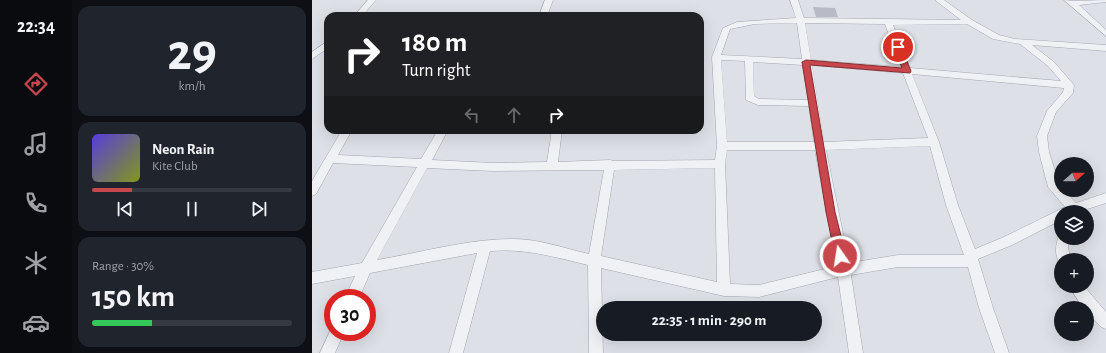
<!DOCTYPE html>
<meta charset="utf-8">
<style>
:root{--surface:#171b24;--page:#20242c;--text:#f1f3f6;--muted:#9ea1a6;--line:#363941;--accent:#c8464c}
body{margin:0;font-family:"Alegreya Sans",sans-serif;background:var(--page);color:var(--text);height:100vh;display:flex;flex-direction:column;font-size:15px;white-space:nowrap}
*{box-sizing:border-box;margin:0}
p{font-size:13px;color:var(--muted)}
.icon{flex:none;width:22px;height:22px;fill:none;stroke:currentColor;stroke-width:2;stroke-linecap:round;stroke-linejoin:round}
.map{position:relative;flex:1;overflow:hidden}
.panel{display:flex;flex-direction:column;gap:6px;padding:6px;background:#0d0f14;width:240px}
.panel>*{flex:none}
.banner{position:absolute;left:12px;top:12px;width:380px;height:122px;border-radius:12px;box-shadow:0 4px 16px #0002;background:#202124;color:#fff;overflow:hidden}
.needle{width:26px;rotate:69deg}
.buttons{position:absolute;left:742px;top:157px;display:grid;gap:8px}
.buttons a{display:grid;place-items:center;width:40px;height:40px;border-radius:50%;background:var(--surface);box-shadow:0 4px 16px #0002;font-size:20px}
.speed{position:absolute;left:12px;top:289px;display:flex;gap:8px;font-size:20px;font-weight:700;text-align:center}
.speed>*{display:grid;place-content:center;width:52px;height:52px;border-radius:50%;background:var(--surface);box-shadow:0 4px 16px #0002;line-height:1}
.speed .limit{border:6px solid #d22;background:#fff;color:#111}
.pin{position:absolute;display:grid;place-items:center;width:34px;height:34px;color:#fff;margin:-17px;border:2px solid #fff;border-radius:50%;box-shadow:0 1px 4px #0007}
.me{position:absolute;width:44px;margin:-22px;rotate:347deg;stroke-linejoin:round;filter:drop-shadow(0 0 3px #0008)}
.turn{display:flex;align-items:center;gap:14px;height:84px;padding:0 12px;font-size:18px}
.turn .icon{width:52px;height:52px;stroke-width:2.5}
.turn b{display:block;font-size:28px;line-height:34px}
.lanes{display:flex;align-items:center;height:38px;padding:0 12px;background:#0003;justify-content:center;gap:20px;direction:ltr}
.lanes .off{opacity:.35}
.big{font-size:30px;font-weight:600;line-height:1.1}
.panel .widget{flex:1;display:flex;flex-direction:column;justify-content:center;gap:6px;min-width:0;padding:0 14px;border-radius:12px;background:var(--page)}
.panel .dial{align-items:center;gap:0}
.dial b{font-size:52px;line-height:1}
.song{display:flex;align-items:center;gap:12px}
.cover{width:48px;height:48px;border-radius:6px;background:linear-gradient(135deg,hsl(250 70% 55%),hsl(70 70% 35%))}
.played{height:4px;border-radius:2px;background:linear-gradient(90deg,var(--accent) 20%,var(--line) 20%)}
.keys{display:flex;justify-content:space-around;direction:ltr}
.charge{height:6px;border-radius:3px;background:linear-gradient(90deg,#34c759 30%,var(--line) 0)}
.trip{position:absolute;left:284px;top:301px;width:226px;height:40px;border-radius:20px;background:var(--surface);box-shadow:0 4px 16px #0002;font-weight:600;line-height:40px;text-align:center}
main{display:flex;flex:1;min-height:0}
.tab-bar{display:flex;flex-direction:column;width:72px;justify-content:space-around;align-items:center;background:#090b0e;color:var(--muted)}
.tab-bar .icon{width:28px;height:28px}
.tab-bar .on{color:var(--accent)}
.tab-bar b{font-size:18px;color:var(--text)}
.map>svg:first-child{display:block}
.building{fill:#b8bbc6}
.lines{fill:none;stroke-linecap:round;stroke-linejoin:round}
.minor-casing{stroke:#a3a7b0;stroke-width:1}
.minor{fill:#eff1f5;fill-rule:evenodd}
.route{fill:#c8464c;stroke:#822e31}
</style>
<main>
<nav class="tab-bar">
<b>22:34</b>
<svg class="icon on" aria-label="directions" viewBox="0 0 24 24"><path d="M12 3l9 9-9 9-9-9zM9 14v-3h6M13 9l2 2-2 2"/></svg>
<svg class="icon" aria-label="music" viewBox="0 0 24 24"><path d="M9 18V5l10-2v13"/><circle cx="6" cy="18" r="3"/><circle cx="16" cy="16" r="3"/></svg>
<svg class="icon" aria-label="phone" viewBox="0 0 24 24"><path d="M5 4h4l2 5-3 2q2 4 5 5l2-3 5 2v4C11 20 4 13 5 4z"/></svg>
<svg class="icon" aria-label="climate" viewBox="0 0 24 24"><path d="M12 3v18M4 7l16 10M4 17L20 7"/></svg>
<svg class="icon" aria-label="car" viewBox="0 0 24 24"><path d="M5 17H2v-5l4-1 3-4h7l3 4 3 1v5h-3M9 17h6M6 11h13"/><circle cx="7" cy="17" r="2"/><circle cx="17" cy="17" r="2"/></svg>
</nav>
<section class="panel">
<div class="widget dial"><b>29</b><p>km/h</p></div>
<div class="widget">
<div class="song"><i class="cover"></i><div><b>Neon Rain</b><p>Kite Club</p></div></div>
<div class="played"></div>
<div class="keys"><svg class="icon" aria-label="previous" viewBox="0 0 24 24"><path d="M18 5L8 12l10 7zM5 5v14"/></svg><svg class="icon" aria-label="pause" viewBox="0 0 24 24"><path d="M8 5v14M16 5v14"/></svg><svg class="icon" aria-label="next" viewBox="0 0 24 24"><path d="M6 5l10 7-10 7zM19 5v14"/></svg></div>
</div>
<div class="widget"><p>Range · 30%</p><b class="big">150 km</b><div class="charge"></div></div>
</section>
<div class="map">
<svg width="794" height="353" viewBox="0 0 794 353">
<rect width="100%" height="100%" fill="#dde0e6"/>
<polygon class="building" points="501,7 523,8 526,17 504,17"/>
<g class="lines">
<g class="minor-casing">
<g id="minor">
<polygon points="56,0 64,0 50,16 42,16"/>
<polygon points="233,0 241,0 235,16 227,16"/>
<path d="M478 0H486L492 18 649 20 623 0H632L660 20 687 35 703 39 794 45V51L720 45 742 62 762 85 761 93 744 112 735 136 737 152 749 190H752L764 203 794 193V203L766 212H749V220L700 245 666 259 681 308 697 353H683L667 308 656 267H586L539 275 551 353H537L526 277 447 297 412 296 289 268 291 353H277L276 265C243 257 212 248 178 251L151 353H137L165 253 58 273 47 298H33L43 276 0 284V272L50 263 105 167 21 163 4 194 0 196V181L30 130H40L26 155 109 159 126 130H136L120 160 181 163 235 162 240 130H250L246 162 298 160 302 161 403 160 405 146 400 57 411 28 425 22 484 18ZM485 23 490 59 409 55 418 29 443 24ZM493 23 573 24 589 67 499 60ZM655 24 681 39 708 44 736 66 749 81 598 68 581 25ZM409 60 433 61 434 100 446 105 497 106 502 142H415ZM441 62 491 65 496 100 447 99 442 96ZM500 65 591 73 616 138 512 142ZM600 74 752 88 751 92 735 111 725 136 727 152 736 187 753 207 692 237 663 249 646 205 627 142ZM618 146 634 205 652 255H586L537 263 514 150ZM415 150H503L525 266 447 285 418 284 413 164ZM115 168 181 171 292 170 277 254C251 248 224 238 198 239 157 239 106 253 65 260ZM403 168 405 282 289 256 302 170Z"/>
<polygon points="752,0 762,1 794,0 794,2 767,5 794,30 794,36"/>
<polygon points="16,41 16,48 0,59 0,52"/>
<path d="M748 234H749V238H758L756 246 758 260H749V265C742 257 743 243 748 234Z"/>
<polygon points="757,286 772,286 794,312 794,329 789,327 775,312 775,308 771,308"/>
<polygon points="20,327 21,332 32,332 23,353 8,353"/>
</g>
</g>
<use href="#minor" class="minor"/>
</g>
<polygon class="route" points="583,45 589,47 599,71 598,73 498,65 523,212 534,256 532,259 528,260 525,259 523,256 514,212 490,62 494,60 590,68 582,47"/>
</svg>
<div class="buttons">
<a><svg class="needle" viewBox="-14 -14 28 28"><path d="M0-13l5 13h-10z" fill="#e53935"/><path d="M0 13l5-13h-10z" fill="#9ea1a6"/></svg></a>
<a><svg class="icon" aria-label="layers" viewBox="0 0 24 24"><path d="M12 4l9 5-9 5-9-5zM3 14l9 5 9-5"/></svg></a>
<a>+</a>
<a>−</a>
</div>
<div class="speed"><div class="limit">30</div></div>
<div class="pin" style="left:586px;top:47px;background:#d93025"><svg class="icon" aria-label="arrive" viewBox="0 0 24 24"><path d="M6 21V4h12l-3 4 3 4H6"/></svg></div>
<svg class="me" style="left:528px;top:256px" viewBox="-20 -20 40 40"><circle r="17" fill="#c8464c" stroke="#fff" stroke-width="3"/><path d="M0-11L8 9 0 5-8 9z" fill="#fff"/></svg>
<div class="trip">22:35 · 1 min · 290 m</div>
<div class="banner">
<div class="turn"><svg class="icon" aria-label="right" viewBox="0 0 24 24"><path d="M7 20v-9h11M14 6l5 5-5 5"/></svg><div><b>180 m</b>Turn right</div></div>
<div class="lanes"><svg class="icon off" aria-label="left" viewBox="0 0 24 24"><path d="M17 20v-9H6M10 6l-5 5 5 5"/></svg><svg class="icon off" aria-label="ahead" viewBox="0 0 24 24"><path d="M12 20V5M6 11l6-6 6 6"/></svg><svg class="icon" aria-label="right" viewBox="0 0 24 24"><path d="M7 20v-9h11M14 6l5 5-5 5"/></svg></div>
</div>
</div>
</main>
